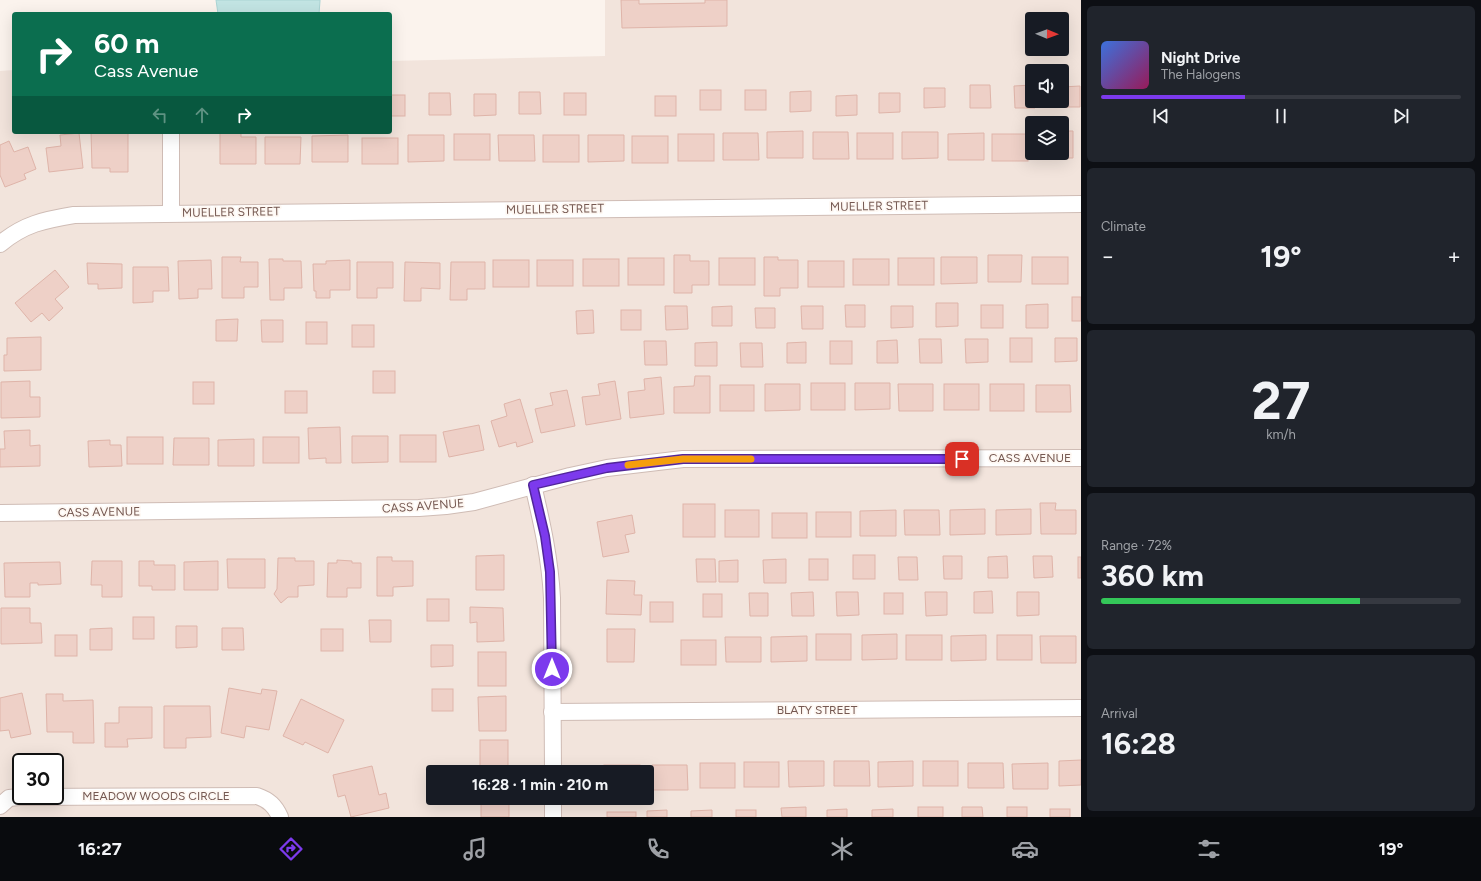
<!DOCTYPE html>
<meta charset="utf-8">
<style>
:root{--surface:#171b24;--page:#20242c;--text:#f1f3f6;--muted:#9ea1a6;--line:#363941;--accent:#7c3aed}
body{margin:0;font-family:Figtree,sans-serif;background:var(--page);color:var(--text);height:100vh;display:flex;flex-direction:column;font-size:15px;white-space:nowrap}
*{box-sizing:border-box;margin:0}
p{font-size:13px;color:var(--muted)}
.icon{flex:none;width:22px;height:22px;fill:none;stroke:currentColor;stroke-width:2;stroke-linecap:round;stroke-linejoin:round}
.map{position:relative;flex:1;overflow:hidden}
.sheet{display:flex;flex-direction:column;gap:6px;padding:6px;background:#0d0f14;width:400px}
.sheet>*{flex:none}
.hud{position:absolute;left:12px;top:12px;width:380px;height:122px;border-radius:4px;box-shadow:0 4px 16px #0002;background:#0b6e4f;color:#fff;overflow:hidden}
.needle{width:26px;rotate:91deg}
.controls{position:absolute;left:1025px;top:12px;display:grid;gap:8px}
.controls a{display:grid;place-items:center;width:44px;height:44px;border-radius:4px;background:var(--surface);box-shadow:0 4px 16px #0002;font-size:20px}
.speed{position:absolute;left:12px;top:753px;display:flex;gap:8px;font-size:20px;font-weight:700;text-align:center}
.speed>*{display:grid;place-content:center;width:52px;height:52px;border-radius:50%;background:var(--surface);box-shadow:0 4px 16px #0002;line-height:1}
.speed .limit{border:2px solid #111;border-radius:6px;background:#fff;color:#111}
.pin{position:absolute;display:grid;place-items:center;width:34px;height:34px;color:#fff;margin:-17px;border-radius:8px;box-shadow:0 2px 6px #0006}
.me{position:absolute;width:44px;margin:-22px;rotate:0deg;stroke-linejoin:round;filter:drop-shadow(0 0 3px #0008)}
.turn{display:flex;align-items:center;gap:14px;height:84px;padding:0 16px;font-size:18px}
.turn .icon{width:52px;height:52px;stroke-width:2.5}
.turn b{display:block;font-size:28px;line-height:34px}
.lanes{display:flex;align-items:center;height:38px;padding:0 16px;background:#0003;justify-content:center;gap:20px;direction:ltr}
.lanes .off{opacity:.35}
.big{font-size:30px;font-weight:700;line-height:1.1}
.sheet .widget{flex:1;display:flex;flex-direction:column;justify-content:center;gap:6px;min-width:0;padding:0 14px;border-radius:6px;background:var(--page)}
.sheet .dial{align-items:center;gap:0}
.dial b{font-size:52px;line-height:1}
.song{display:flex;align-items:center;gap:12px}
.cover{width:48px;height:48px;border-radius:6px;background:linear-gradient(135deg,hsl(220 70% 55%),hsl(330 70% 35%))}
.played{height:4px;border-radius:2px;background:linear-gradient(90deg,var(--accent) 40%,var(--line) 40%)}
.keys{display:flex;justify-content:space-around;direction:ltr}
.heat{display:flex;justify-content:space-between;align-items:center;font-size:22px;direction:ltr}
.charge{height:6px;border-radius:3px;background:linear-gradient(90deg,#34c759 72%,var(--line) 0)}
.trip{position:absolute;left:426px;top:765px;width:228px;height:40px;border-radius:4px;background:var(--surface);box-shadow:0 4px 16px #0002;font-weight:700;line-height:40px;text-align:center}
.tab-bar{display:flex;height:64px;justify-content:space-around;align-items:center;background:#090b0e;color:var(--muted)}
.tab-bar .icon{width:28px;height:28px}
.tab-bar .active{color:var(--accent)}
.tab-bar b{font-size:18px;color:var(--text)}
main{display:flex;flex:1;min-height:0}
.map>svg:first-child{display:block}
.residential{fill:#f2e4dc;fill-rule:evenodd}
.water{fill:#c2e4e3;stroke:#aad4d4}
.building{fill:#eed0c7;stroke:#dfb4a9}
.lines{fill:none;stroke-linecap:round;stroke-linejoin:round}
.street-casing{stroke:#cfbcb5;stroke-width:18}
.street{stroke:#fff;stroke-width:16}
.route-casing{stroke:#51269a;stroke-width:10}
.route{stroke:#7c3aed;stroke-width:7}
.slow{stroke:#f59e0b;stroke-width:7}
.labels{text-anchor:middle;stroke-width:3.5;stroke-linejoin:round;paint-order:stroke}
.street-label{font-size:12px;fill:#755851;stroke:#fef8f3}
</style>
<main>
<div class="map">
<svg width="1081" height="817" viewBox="0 0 1081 817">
<rect width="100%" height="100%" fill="#fbf3ed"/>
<path class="residential" d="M605 0H1081V817H0V71L14 70V132H390V61L605 56ZM1032 19H1062V49H1032ZM1032 71H1062V101H1032ZM1032 123H1062V153H1032ZM21 762H55V796H21ZM433 772H647V798H433Z"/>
<polygon class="water" points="216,0 320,0 320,1 319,14 218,14"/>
<g class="building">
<polygon points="621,0 639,0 639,4 705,3 705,0 727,0 727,26 622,28"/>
<polygon points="970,85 990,85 991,108 970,108"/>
<polygon points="1032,85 1032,101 1035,101 1035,108 1015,108 1014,86"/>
<polygon points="1080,86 1080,107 1058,107 1058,101 1062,101 1062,87"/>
<polygon points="924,88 945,88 945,107 924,108"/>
<rect x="700" y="90" width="21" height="20"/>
<rect x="745" y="90" width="21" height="20"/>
<polygon points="811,91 811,111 790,112 790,92"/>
<polygon points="519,92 540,92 541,114 519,114"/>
<polygon points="429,93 450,93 451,115 429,115"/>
<rect x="564" y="93" width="22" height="22"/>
<polygon points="879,93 900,93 900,112 879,113"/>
<polygon points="474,94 496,94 496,115 474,116"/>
<rect x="390" y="95" width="15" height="21"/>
<polygon points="857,95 857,115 836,116 836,96"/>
<rect x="655" y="96" width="21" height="20"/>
<polygon points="803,131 803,158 767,158 767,132"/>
<polygon points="1062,131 1073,131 1073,158 1037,158 1037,153 1062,153"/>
<polygon points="91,132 128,132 128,172 110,172 110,168 92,168"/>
<polygon points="220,132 241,132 241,137 256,137 256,164 220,164"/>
<polygon points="813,132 848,132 849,159 813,159"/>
<polygon points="902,132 938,132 938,158 902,159"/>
<polygon points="79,133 83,168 49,172 46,148 61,146 60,135"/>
<polygon points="723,133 758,133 759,160 723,160"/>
<rect x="857" y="133" width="36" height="26"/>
<polygon points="984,133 984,160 948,160 948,134"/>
<rect x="454" y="134" width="36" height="26"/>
<rect x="678" y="134" width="36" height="27"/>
<rect x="992" y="134" width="36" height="27"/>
<polygon points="348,135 348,162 312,162 312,136"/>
<polygon points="408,135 444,135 444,161 408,162"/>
<polygon points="498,135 534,135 535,161 499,161"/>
<rect x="543" y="135" width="36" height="27"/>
<polygon points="588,135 624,135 624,161 588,162"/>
<rect x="632" y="136" width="36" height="27"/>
<polygon points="265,137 301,137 300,164 265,164"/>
<rect x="362" y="138" width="36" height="26"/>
<polygon points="9,141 14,152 28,147 36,169 24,174 26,179 5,187 0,175 0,145"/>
<polygon points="674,255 690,255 690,261 709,261 709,285 692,285 692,293 674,293"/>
<polygon points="988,255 1022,255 1021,282 988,282"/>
<polygon points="222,257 241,257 240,262 258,262 258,287 244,287 244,298 222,298"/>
<polygon points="764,257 778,257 778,260 798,260 798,288 780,288 780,296 764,296"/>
<polygon points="941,257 977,257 977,283 941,284"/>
<rect x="1032" y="257" width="36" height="27"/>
<rect x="628" y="258" width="36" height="27"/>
<rect x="719" y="258" width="36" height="27"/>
<rect x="898" y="258" width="36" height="27"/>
<polygon points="269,259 283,259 283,261 301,261 302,288 284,288 284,300 270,300"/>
<rect x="583" y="259" width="36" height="27"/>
<rect x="853" y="259" width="36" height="26"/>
<polygon points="211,260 212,289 198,289 198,298 179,299 178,261"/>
<polygon points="350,260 350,290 330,290 330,298 316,298 316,291 314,291 313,264 326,264 326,261"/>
<rect x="493" y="260" width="36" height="27"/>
<rect x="537" y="260" width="36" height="26"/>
<rect x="808" y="261" width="36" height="26"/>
<polygon points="357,262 393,262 393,288 377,288 377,298 357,298"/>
<polygon points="405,262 440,263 440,289 421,288 421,301 404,301"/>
<polygon points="451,262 485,262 485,289 467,289 467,300 450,300"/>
<polygon points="87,263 122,264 122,288 98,289 98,284 88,284"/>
<polygon points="133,267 168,267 169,291 153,291 153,302 133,303"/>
<polygon points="55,270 69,287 55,299 63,308 49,321 42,313 31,322 15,303"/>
<rect x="1072" y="297" width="9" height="24"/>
<polygon points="936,303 958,303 958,326 936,327"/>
<polygon points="1048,304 1048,328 1026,328 1026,305"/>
<polygon points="845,305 865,305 865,327 846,327"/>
<rect x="981" y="305" width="22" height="23"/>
<polygon points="665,306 687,306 688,329 666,330"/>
<polygon points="732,306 732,326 712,326 712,307"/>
<polygon points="801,306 823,306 823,329 802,329"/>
<polygon points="891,306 913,306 913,327 891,328"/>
<polygon points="755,308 775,308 775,328 756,328"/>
<polygon points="593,310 594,333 577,334 576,311"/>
<rect x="621" y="310" width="20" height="20"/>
<polygon points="238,319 237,341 216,341 216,320"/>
<polygon points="261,320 283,320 283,342 262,342"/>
<rect x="306" y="322" width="21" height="22"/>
<rect x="352" y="325" width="22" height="22"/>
<polygon points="41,337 41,370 4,371 4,355 7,355 7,338"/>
<rect x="1010" y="338" width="22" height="24"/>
<polygon points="1055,338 1077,338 1077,361 1055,362"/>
<polygon points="919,339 941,339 942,363 920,363"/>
<polygon points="965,339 988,339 988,362 966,363"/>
<polygon points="897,340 898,363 877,363 877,341"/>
<polygon points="644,341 666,341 667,365 645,365"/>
<rect x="830" y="341" width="22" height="23"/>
<polygon points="717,342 717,366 695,366 695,343"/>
<polygon points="806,342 806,363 787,363 787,343"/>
<polygon points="740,343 762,343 763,367 741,367"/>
<rect x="373" y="371" width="22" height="22"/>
<polygon points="695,376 710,376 710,413 674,413 674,387 694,386"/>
<polygon points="661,377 664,414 630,418 628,392 645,390 644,379"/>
<polygon points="30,381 30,397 40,397 40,417 1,418 1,382"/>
<polygon points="615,381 621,419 586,425 582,397 600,395 598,384"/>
<rect x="193" y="382" width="21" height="22"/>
<rect x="811" y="383" width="34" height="27"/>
<polygon points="855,383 890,383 890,409 855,410"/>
<polygon points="765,384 800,384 800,410 765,411"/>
<polygon points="898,384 933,384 933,411 899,411"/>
<rect x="944" y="384" width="35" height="26"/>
<rect x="990" y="384" width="34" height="27"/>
<rect x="720" y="385" width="34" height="26"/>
<polygon points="1036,385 1070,385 1071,412 1036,412"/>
<polygon points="567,390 575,426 541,433 535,409 553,405 550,393"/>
<rect x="285" y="391" width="22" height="22"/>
<polygon points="520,399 533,442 517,447 516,442 499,447 491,421 507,416 504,404"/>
<polygon points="479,425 484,450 449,457 443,432"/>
<polygon points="340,427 341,463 326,463 326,458 309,459 308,428"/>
<polygon points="30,430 30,446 40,445 40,466 0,467 0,449 5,449 4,431"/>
<rect x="400" y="435" width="36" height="27"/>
<polygon points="352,436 388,436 388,462 352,463"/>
<rect x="127" y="437" width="36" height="27"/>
<rect x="263" y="437" width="36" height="26"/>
<polygon points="174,438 209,438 209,465 173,465"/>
<polygon points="254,439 254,466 218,466 218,440"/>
<polygon points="110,440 110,445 121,445 122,466 89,467 88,441"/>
<polygon points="1040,503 1056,503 1055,510 1076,510 1076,534 1041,534"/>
<rect x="683" y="504" width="32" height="33"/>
<polygon points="985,509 985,534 950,535 950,510"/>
<polygon points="1031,509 1031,534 996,535 996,510"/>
<rect x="725" y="510" width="34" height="27"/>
<polygon points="896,510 896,536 860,536 860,511"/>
<polygon points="904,510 939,510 940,535 905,535"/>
<rect x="816" y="512" width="35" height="25"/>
<rect x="772" y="513" width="35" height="25"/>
<polygon points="632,515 635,533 625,535 629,552 603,557 597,522"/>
<polygon points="504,555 504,590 476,590 476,556"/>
<rect x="853" y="555" width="22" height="24"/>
<polygon points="943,556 962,556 962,579 944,579"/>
<polygon points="1007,556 1008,578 988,578 988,557"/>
<polygon points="1033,556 1052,556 1053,577 1034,578"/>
<polygon points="377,557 392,557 392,561 413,561 413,586 393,587 393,596 377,596"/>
<polygon points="898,557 917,557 918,580 899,580"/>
<rect x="1078" y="557" width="3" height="21"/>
<polygon points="278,558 295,558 295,561 314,561 314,585 298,586 298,597 288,597 281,603 274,594 277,589"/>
<polygon points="227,559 265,559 265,588 228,588"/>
<polygon points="696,559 715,559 716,582 697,582"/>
<polygon points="786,559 786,583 764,583 763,560"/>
<rect x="809" y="559" width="19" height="21"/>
<polygon points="337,560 352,561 352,563 361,563 361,588 347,588 347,597 327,597 328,563 337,563"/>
<polygon points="738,560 738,582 719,582 719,561"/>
<polygon points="92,561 122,561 122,597 102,597 102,585 91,585"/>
<polygon points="139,561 154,561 154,565 175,565 175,590 152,590 152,586 139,586"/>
<polygon points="218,561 218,590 184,590 184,562"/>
<polygon points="60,562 61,584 38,585 38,583 30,583 30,597 5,597 4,563"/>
<polygon points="607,580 635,581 634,595 642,595 641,615 606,614"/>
<polygon points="992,591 993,613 974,613 974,592"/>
<polygon points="813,592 814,616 792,616 791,593"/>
<polygon points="836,592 858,592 859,615 837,616"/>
<polygon points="925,592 947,592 947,615 926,616"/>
<polygon points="1017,592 1039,592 1039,615 1017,616"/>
<polygon points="749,593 768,593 768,616 750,616"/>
<rect x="884" y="593" width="19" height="21"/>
<rect x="703" y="594" width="19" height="23"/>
<rect x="427" y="599" width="22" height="22"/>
<rect x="650" y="602" width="23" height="20"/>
<polygon points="470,607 503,608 504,641 477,642 477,622 470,623"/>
<polygon points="1,608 30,608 30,623 41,623 42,643 1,644"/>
<rect x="133" y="617" width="21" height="22"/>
<polygon points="369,620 391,620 391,642 370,642"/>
<polygon points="176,626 197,626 197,647 176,648"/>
<polygon points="112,628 112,650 90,650 90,629"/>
<polygon points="222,628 243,628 244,650 222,650"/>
<rect x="321" y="629" width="22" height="22"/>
<polygon points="607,629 635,629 634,662 607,662"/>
<rect x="816" y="634" width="35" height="26"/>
<polygon points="897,634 897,659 862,660 862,635"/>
<rect x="55" y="635" width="22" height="21"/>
<rect x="906" y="635" width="36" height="25"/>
<polygon points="986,635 986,660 951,661 951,636"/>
<rect x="997" y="635" width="35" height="25"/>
<polygon points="807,636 807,661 771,662 771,637"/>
<polygon points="1040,636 1076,636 1076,663 1041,663"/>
<polygon points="725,637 761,637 761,662 726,662"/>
<rect x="681" y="640" width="35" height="25"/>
<polygon points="431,645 453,645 453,666 431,667"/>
<rect x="478" y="652" width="28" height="34"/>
<polygon points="229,688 261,694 262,689 277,691 269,730 246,726 244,738 221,733"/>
<rect x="432" y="689" width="21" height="22"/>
<polygon points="22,693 31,734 11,738 9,730 0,731 0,698"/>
<polygon points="46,694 63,694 63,701 93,700 94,743 73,743 73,732 47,732"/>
<polygon points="506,696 506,731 479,731 478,697"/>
<polygon points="301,699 344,720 328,753 305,742 303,745 283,736"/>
<polygon points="164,706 210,706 211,737 186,738 186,748 164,748"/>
<polygon points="119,707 152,707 152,738 127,739 128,747 105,747 105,723 119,723"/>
<rect x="480" y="740" width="28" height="32"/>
<polygon points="1081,760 1081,785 1059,786 1059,761"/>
<polygon points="788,761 824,761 824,786 789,787"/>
<polygon points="834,761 869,761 870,786 834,786"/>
<polygon points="913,761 913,786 878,787 878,762"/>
<rect x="923" y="761" width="35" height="25"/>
<rect x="744" y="762" width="35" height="25"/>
<rect x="700" y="763" width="35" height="25"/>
<polygon points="968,763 1003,763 1004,788 968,788"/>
<polygon points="1048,763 1048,789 1013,789 1012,764"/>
<rect x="604" y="765" width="36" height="7"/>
<polygon points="652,765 687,765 688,790 653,790"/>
<polygon points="372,766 379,795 386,793 389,808 351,817 345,795 338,797 333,775"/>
<rect x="434" y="798" width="22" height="3"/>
<rect x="481" y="798" width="28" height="19"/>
<polygon points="806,807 806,817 782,817 781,808"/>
<rect x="918" y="807" width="25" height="10"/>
<polygon points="962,807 982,807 983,817 962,817"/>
<rect x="1007" y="807" width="20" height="10"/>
<polygon points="847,809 847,817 827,817 827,810"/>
<polygon points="893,809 893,817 872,817 872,810"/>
<rect x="1050" y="809" width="20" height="8"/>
<polygon points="667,810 667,817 647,817 647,811"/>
<polygon points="712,810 712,817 691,817 691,811"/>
<rect x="736" y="810" width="20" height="7"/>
<rect x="607" y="812" width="29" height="5"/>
</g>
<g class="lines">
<g class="street-casing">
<g id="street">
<polyline points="171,132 171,213"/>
<path d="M0 244C24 224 44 220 74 215L1081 204"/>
<path d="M533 485C542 523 550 559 552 598L553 772"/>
<polyline points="0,513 419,508 446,506 474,502 570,476 607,468 683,459 1081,458"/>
<polyline points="552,712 1081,708"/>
<polyline points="553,798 553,817"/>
<path d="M0 806 9 798 19 797 257 796C269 800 275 806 280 817"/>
</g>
</g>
<use href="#street" class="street"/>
</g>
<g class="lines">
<g class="route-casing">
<polyline id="route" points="552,669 550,572 545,536 533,485 607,468 683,459 962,459"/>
</g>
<use href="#route" class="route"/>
<polyline class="slow" points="628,465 683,459 751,459"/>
</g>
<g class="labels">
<g class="street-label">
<text transform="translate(879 206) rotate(-1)" y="4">MUELLER STREET</text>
<text transform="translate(555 209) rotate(-1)" y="4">MUELLER STREET</text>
<text transform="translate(231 212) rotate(-1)" y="4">MUELLER STREET</text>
<text x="1030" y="462">CASS AVENUE</text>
<text transform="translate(423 506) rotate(-4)" y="4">CASS AVENUE</text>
<text transform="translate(99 512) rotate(-1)" y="4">CASS AVENUE</text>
<text x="817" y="714">BLATY STREET</text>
<text x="156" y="800">MEADOW WOODS CIRCLE</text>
</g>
</g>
</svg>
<div class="controls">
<a><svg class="needle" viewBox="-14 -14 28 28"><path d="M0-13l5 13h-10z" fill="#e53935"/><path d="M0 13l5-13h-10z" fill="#9ea1a6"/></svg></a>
<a><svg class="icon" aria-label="sound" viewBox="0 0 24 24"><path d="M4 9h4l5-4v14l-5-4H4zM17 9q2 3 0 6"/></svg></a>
<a><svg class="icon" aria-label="layers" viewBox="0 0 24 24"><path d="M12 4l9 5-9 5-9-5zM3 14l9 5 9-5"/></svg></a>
</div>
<div class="speed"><div class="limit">30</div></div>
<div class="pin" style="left:962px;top:459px;background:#d93025"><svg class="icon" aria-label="arrive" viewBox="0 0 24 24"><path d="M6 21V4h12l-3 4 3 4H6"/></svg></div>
<svg class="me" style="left:552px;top:669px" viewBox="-20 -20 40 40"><circle r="17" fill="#7c3aed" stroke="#fff" stroke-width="3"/><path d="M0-11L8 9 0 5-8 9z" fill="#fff"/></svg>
<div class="trip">16:28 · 1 min · 210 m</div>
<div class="hud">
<div class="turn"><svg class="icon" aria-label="right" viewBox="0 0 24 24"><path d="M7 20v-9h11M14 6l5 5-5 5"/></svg><div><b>60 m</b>Cass Avenue</div></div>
<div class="lanes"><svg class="icon off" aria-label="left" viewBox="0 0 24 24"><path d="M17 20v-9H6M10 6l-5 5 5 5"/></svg><svg class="icon off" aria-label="ahead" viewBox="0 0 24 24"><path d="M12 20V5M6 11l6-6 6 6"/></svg><svg class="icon" aria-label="right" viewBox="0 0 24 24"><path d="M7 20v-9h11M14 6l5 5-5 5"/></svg></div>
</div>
</div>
<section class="sheet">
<div class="widget">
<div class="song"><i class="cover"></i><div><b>Night Drive</b><p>The Halogens</p></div></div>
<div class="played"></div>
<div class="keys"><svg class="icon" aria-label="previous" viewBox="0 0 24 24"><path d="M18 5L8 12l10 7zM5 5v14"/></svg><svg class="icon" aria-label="pause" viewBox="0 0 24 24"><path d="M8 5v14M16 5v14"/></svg><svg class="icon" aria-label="next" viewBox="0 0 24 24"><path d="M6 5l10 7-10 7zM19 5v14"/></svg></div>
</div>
<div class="widget"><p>Climate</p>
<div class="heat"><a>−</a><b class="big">19°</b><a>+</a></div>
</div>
<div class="widget dial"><b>27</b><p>km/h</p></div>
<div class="widget"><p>Range · 72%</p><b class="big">360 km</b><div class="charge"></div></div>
<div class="widget"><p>Arrival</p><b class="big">16:28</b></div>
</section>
</main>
<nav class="tab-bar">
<b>16:27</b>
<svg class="icon active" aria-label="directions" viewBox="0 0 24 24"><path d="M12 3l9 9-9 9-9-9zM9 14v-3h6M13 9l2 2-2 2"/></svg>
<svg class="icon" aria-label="music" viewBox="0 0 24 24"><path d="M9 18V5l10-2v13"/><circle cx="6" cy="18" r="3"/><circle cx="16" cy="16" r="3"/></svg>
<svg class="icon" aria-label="phone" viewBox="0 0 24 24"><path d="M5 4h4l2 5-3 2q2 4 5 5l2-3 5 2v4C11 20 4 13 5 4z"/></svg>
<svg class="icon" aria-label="climate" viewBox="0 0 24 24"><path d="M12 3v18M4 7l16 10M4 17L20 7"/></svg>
<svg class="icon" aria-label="car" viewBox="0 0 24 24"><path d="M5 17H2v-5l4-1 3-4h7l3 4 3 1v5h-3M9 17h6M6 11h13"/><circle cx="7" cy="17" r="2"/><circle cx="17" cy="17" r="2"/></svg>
<svg class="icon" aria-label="filters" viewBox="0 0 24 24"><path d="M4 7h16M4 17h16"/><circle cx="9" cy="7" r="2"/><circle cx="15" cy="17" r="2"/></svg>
<b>19°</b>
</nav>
